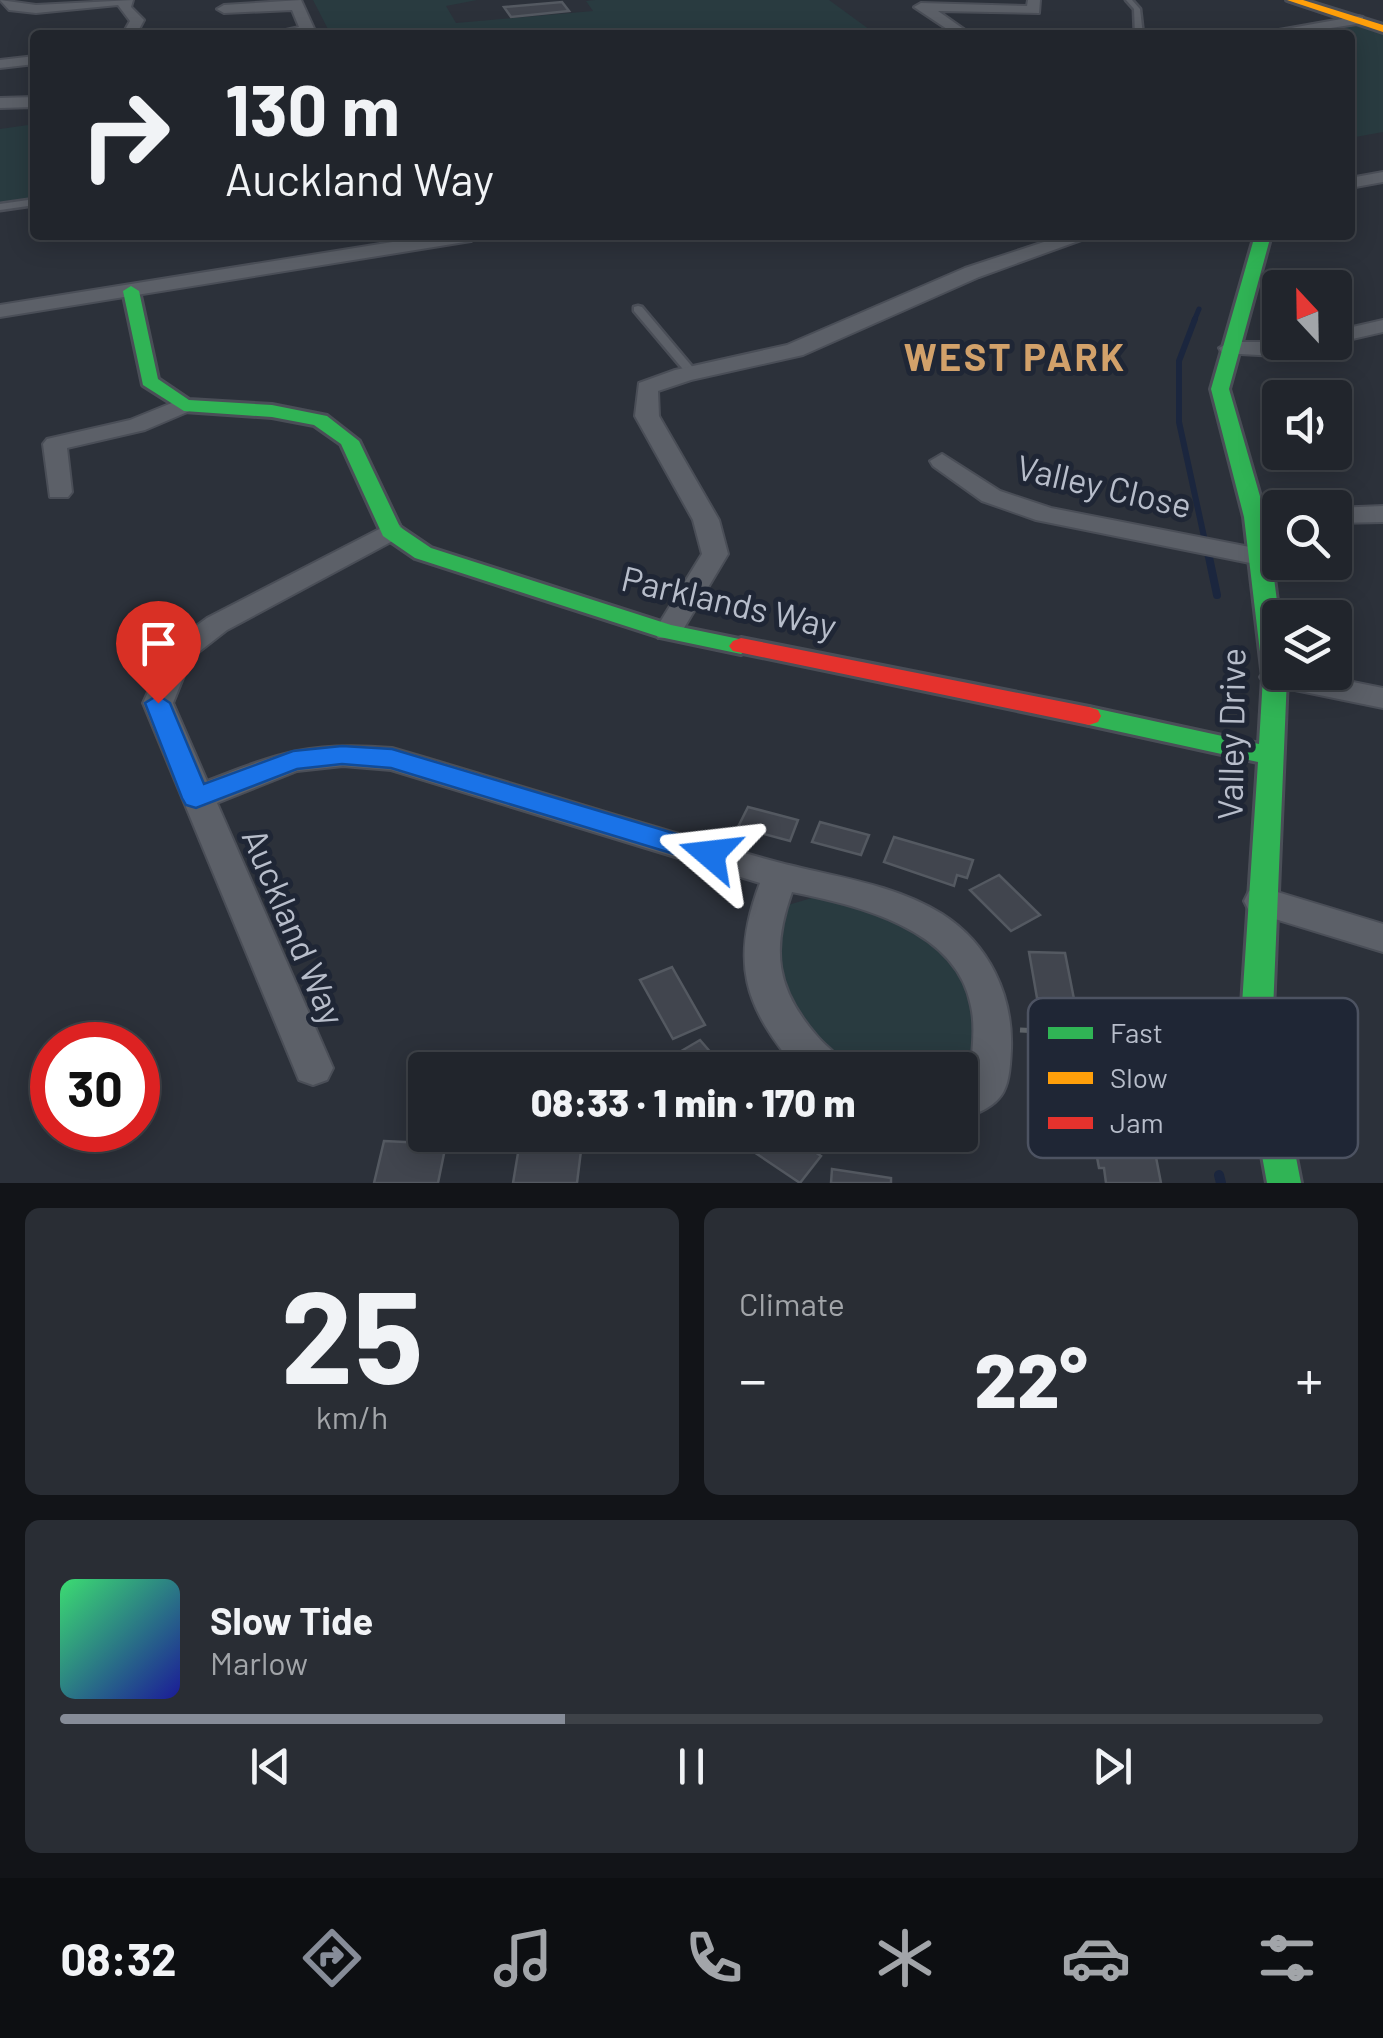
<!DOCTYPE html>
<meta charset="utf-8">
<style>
:root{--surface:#21252c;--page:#292d34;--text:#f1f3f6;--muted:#a2a5a9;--line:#3e4248;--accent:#868c98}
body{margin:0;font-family:Barlow,sans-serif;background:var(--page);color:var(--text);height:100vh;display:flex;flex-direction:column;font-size:38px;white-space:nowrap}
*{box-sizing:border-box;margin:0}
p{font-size:32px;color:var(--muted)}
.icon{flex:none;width:55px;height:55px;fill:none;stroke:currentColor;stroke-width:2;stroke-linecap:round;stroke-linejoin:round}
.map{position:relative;height:1183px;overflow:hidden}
.sheet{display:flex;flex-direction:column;gap:25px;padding:25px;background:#121418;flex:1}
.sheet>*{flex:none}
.top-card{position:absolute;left:30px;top:30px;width:1325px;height:210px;border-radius:10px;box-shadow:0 5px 25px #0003,0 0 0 2px var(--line);background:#21252c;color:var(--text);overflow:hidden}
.needle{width:65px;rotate:338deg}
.fabs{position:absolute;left:1262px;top:270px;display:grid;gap:20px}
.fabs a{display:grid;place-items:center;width:90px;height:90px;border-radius:10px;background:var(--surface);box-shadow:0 5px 25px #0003,0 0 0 2px var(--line);font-size:50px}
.speed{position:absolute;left:30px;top:1022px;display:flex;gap:20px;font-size:50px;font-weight:700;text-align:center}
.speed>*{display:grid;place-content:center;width:130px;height:130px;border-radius:50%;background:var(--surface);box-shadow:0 5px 25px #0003,0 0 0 2px var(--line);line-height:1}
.speed .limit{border:15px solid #d22;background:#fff;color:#111}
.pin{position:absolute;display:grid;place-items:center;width:85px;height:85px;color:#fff;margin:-102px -42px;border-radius:50% 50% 50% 0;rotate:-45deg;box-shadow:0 0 10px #0007}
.pin .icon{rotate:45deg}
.me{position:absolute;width:110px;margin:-55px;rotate:287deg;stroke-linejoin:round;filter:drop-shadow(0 0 8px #0008)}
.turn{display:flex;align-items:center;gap:35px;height:210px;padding:0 30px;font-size:45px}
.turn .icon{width:130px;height:130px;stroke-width:2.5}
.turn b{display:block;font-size:70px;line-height:85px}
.big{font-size:75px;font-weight:800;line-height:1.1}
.sheet .widget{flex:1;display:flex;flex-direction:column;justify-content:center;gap:15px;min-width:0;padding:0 35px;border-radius:15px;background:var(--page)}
.sheet .dial{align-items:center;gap:0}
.dial b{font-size:130px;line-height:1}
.song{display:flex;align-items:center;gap:30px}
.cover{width:120px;height:120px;border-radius:15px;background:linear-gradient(135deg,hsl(140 70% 55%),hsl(240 70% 35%))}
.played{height:10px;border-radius:5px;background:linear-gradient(90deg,var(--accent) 40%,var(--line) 40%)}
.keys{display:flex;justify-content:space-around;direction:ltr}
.heat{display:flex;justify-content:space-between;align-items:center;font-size:55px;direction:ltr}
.sheet .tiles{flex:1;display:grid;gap:25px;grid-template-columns:1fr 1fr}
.widget:last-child{grid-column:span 2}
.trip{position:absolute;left:408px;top:1052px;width:570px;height:100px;border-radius:10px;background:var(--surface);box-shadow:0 5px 25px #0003,0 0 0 2px var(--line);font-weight:800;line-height:100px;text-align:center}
.dock{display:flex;height:160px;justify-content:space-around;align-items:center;background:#0d0f12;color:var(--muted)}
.dock .icon{width:70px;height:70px}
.dock .selected{color:var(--accent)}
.dock b{font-size:45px;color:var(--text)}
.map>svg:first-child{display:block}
.green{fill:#293b40}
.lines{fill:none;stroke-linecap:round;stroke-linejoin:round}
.stream-far3{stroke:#1b263e;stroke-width:5}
.stream-far2{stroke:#1b263e;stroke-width:6}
.stream-far1{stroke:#1b263e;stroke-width:8}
.stream{stroke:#1b263e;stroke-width:10}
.building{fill:#41454e;stroke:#545961;stroke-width:2.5}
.lane-casing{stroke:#4a4e57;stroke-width:5}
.street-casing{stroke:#4a4e57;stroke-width:4}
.fast-casing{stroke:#4a4e57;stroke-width:6}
.slow-casing{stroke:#4a4e57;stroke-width:6}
.jam-casing{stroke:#4a4e57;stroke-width:6}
.path{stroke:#5e6369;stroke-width:5;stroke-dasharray:10 10;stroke-linecap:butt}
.lane{fill:#5c6068;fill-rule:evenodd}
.street{fill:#5c6068;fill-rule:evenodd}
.fast{fill:#30b455;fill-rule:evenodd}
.slow{fill:#ff9f0a;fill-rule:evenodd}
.jam{fill:#e5322d;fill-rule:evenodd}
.route{fill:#1a73e8;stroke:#114b97;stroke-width:2.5}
.labels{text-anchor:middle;stroke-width:10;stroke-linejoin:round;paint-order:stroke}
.street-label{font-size:35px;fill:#b7bdca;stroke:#1f2635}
.far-district-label{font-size:38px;font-weight:bold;letter-spacing:2.5px;fill:#d2a16a;stroke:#1f2635}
.key{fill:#1f2635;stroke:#4d5362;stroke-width:2.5}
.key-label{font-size:28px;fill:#b7bdca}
</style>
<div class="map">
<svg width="1383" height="1183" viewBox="0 0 1383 1183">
<rect width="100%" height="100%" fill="#2c313a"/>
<g class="green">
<polygon points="313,0 477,0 446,6 456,23 593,11 586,1 595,0 829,0 877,35 331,35"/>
<polygon points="1355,22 1383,32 1383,132 1350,138 1350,35 1272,35"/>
<polygon points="35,124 35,201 0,204 0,129"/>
<polygon points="818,896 908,920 950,957 977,1004 971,1072 960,1079 960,1070 860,1070 840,1060 804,1027 773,969 785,906"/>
</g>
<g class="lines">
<polyline class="stream-far3" points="1194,321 1199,309"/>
<polyline class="stream-far2" points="1195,319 1179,361 1179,422 1206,546"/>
<polyline class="stream-far1" points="1206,543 1217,595"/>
<polyline class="stream" points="1219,1175 1221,1183"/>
</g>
<g class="building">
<polygon points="562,2 569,11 511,17 504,7"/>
<polygon points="748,807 798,820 790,841 738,827"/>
<polygon points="820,822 869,835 861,855 812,842"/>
<polygon points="894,837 973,860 967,878 957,875 954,886 884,862"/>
<polygon points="999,875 1040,915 1011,931 970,890"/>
<polygon points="1029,952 1065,953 1074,999 1037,998"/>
<polygon points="672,967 705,1025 673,1039 640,980"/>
<polygon points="700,1040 719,1062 736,1052 751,1070 681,1070 671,1057"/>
<polygon points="1110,1120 1156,1123 1162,1152 1155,1152 1161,1183 1106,1183 1104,1168 1099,1168 1094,1141 1113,1142"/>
<polygon points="790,1135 821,1156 800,1183 730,1136"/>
<polygon points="384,1141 446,1144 438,1183 374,1183"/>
<polygon points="519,1147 581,1151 577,1183 513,1183"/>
<polygon points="832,1169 891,1178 891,1183 831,1183"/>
</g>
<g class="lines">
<g class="lane-casing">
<g id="lane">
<polygon points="1126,0 1132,0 1140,9 1143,35 1135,35 1134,9"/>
<polygon points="35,199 35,205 0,210 0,204"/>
<polygon points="638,306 642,307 695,370 695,374 687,374 634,311 634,307"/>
</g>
</g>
<g class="street-casing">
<g id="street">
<polygon points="0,0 36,5 133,0 131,7 144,20 136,35 122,35 130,21 118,5 36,13 9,10"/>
<polygon points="301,0 317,35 264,35 299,27 292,10 224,13 217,9 224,5"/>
<polygon points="1028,0 1040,0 1039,13 938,11 972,35 956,35 914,7 921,3 1027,6"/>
<polygon points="1358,16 1363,17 1363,23 1286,35 1251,35"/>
<polygon points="35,56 35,64 0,68 0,60"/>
<polygon points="35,97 35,107 0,108 0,98"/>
<polygon points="1383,172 1383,182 1350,188 1350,178"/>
<polygon points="436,235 480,235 471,241 0,317 0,305"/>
<polygon points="1065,235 1095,235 979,277 803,355 691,380 658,391 659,416 719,520 728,554 678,638 658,638 654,632 702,554 693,520 635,416 639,383 675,370 787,345 965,268"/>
<polygon points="1383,320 1383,332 1335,343 1331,342 1335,342 1335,331"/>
<polygon points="1230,342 1318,342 1277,356 1222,353 1219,348"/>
<polygon points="184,398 195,405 192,410 145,430 67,448 72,492 68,497 50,497 43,444 47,439 130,420"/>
<polygon points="942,454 1000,491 1051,508 1260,549 1273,557 1260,565 1036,520 982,501 933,466 930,461"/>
<polygon points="1383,506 1383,522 1335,523 1334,508"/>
<path d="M391 523 400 525 404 531 400 537 227 630 191 658 173 703 207 781C282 752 310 741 392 748 520 785 648 827 777 862 833 877 892 883 942 914 989 944 1013 995 1011 1049 1009 1094 1004 1104 960 1120V1081L970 1076C972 1053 976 1028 971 1006 957 928 856 905 792 892 771 950 776 989 817 1036 827 1048 841 1056 848 1070H798C744 1007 730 962 760 883L391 770 343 766 297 771 217 803 333 1068 327 1080 313 1085 299 1080 143 703 169 646 207 618Z"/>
<polygon points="1275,667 1280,672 1303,672 1383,688 1383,708 1265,684 1260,677 1265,670"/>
<polygon points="1261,887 1383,924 1383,952 1249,911 1244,901 1249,891"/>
</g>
</g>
<g class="fast-casing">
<g id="fast">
<polygon points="1255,235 1271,235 1229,389 1266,517 1280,624 1280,672 1286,672 1287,677 1272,1035 1301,1183 1267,1183 1240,1035 1258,762 1089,725 1080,722 1077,716 1080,710 1089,707 1259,744 1263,677 1244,517 1211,389"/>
<polygon points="131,286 139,291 158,379 189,400 272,405 327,416 359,441 400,527 431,548 671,625 749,641 753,646 741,654 660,637 415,558 383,536 341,444 314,425 272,417 184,411 143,385 123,291"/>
</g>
</g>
<g class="slow-casing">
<polygon id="slow" points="1287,0 1303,0 1383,25 1383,32"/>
</g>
<g class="jam-casing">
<polygon id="jam" points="741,638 1089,707 1098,710 1101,716 1098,722 1089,725 733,651 729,646 733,641"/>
</g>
<polyline class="path" points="1020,1030 1215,1041"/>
<use href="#lane" class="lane"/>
<use href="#street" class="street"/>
<use href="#fast" class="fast"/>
<use href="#slow" class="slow"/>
<use href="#jam" class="jam"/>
</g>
<polygon class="route" points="158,695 170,703 204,784 293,751 342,746 392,749 720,847 724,854 720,862 710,865 391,768 342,764 297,769 196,808 186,805 182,798 145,703"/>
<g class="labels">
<g class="street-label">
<text transform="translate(1104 487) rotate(13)" y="12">Valley Close</text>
<text transform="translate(729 603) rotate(13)" y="12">Parklands Way</text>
<text transform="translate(1232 734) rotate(-89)" y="12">Valley Drive</text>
<text transform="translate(293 927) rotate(67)" y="12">Auckland Way</text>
</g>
<g class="far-district-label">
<text x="1015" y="371">WEST PARK</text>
</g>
</g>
<rect x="1028" y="998" width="330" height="160" rx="15" class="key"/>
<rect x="1048" y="1027" width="45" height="12" fill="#30b455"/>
<rect x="1048" y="1072" width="45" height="12" fill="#ff9f0a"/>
<rect x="1048" y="1117" width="45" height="12" fill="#e5322d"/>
<g class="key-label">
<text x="1110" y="1043">Fast</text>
<text x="1110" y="1088">Slow</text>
<text x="1110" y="1133">Jam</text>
</g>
</svg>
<div class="fabs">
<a><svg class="needle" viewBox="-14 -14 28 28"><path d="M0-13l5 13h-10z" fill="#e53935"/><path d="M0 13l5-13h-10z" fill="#a2a5a9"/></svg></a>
<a><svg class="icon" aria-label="sound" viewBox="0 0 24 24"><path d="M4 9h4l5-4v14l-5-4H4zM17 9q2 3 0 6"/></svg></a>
<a><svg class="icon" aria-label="search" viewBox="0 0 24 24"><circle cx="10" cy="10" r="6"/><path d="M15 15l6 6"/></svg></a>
<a><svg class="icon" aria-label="layers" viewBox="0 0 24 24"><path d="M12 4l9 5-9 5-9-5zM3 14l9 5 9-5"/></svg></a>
</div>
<div class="speed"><div class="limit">30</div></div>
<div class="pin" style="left:158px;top:703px;background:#d93025"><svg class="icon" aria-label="arrive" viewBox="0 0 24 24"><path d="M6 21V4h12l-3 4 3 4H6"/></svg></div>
<svg class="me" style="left:710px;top:854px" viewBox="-20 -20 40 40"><path d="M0-17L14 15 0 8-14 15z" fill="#1a73e8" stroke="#fff" stroke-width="4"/></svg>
<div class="trip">08:33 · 1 min · 170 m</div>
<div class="top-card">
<div class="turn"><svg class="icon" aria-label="right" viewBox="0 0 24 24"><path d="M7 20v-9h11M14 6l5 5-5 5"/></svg><div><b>130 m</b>Auckland Way</div></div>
</div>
</div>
<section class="sheet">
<div class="tiles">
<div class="widget dial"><b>25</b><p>km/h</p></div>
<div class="widget"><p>Climate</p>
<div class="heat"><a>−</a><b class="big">22°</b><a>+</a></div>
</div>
<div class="widget">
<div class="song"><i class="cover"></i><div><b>Slow Tide</b><p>Marlow</p></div></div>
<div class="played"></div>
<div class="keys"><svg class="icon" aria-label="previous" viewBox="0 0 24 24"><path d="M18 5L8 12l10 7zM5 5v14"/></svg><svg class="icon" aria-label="pause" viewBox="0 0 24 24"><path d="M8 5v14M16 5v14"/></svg><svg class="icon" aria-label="next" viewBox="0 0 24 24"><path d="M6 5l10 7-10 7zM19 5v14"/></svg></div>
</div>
</div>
</section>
<nav class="dock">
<b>08:32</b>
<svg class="icon selected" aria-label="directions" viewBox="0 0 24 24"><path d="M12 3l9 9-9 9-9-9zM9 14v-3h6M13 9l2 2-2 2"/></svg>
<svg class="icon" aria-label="music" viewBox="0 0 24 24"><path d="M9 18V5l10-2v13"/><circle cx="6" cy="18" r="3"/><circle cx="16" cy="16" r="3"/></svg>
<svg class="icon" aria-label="phone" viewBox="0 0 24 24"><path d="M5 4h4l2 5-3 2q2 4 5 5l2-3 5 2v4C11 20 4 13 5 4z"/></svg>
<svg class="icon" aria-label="climate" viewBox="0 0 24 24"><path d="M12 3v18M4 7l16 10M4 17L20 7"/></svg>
<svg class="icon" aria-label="car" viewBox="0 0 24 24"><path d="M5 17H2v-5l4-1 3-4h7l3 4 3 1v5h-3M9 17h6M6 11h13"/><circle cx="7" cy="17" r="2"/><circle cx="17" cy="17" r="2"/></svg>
<svg class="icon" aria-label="filters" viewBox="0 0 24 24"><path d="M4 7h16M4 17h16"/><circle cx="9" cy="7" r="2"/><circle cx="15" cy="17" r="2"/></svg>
</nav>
